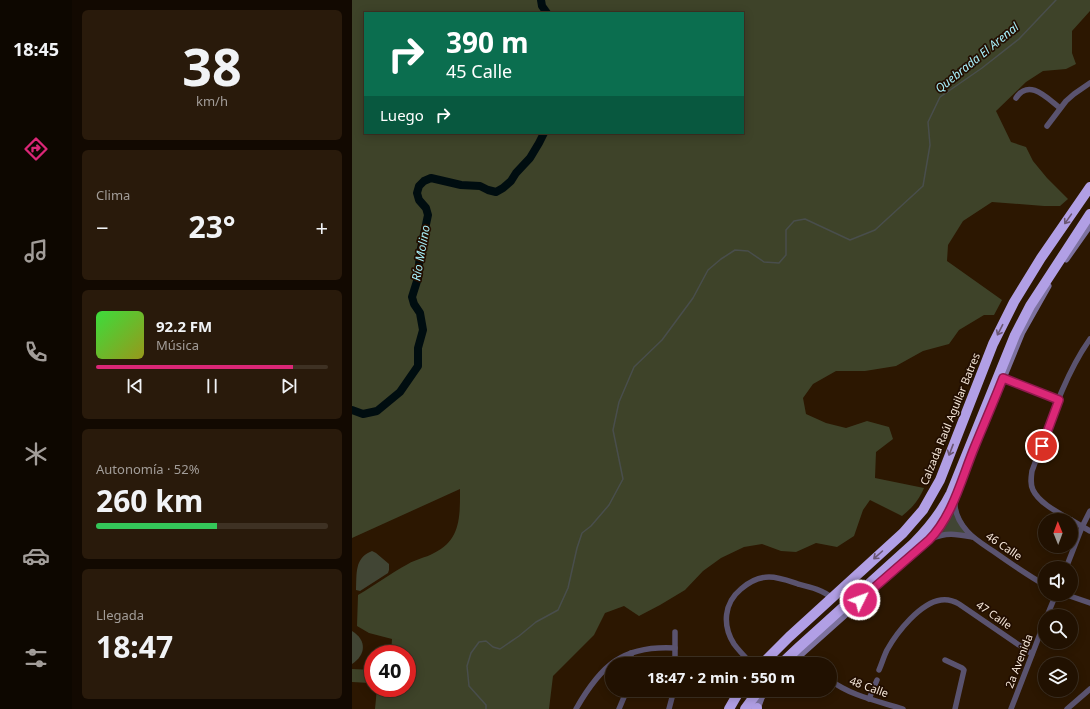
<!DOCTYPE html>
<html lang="es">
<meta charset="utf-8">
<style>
:root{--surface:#211101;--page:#291a0b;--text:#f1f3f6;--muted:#a29d99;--line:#3e3123;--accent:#db2777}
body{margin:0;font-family:"Noto Sans",sans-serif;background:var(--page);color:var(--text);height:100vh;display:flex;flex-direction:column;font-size:15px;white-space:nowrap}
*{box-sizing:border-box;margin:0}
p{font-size:13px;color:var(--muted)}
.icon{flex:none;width:22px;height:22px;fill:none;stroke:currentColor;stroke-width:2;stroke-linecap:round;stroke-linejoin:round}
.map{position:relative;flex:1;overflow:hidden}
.sheet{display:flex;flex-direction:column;gap:10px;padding:10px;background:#120901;width:280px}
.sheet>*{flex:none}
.guide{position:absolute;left:12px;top:12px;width:380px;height:122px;border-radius:0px;box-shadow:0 2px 10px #0003,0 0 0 1px var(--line);background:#0b6e4f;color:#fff;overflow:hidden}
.needle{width:26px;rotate:359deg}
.fabs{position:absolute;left:686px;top:513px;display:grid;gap:8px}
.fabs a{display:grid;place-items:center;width:40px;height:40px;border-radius:50%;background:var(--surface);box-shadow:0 2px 10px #0003,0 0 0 1px var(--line);font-size:20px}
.speed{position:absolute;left:12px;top:645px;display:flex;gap:8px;font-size:20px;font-weight:700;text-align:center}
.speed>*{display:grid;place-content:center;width:52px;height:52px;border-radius:50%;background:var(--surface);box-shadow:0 2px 10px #0003,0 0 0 1px var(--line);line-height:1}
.speed .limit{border:6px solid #d22;background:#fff;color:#111}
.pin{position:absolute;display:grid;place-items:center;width:34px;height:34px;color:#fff;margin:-17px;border:2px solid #fff;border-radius:50%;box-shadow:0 1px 4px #0007}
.me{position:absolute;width:44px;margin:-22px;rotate:48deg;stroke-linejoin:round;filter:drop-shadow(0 0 3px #0008)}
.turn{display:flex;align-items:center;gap:14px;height:84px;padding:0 16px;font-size:18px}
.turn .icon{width:52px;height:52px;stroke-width:2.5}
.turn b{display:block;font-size:28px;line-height:34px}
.then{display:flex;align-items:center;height:38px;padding:0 16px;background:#0003;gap:8px;font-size:15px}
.big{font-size:30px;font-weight:700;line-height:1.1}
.sheet .widget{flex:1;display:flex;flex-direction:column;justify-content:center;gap:6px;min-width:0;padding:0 14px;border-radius:6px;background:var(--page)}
.sheet .dial{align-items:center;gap:0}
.dial b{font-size:52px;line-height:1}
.song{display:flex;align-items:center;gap:12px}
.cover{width:48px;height:48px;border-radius:6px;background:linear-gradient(135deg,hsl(120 70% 55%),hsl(60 70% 35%))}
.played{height:4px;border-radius:2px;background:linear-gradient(90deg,var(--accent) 85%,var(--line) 85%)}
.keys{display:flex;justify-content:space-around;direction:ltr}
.heat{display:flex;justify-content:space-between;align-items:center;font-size:22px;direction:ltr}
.charge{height:6px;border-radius:3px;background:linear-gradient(90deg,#34c759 52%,var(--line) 0)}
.trip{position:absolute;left:253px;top:657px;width:232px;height:40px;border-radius:20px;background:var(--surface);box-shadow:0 2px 10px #0003,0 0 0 1px var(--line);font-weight:700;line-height:40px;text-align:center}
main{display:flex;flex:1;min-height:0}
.menu{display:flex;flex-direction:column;width:72px;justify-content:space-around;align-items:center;background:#0d0700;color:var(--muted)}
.menu .icon{width:28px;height:28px}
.menu .current{color:var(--accent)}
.menu b{font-size:18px;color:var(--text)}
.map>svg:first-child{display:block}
.green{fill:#414534}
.forest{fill:#3e4329;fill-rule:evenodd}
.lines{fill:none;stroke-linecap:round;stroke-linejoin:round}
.stream{stroke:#494e4c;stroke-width:1.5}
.river{stroke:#000d10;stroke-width:8}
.street{stroke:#5a536f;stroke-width:5.5}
.secondary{stroke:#7d729f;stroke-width:7}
.highway{stroke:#b19fe5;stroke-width:10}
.oneway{stroke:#6a5672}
.route-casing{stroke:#8e194d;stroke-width:10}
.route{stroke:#db2777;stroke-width:7}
.labels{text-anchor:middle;stroke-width:3.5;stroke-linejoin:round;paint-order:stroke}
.street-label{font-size:11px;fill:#f4e6d8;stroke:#220e00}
.water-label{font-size:12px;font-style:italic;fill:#a6edf8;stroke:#220e00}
</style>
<main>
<nav class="menu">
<b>18:45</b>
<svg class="icon current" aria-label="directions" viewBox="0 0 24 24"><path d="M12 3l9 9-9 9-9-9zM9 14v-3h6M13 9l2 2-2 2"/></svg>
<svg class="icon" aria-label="music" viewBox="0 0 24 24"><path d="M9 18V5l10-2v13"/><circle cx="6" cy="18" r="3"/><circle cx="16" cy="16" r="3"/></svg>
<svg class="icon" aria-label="phone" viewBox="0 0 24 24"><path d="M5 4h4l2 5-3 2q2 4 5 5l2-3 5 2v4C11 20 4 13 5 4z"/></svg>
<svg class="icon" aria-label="climate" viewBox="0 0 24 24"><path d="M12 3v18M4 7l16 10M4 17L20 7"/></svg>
<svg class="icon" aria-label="car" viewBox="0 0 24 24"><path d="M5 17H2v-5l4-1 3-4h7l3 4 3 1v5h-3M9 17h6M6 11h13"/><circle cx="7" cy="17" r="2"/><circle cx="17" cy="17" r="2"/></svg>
<svg class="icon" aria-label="filters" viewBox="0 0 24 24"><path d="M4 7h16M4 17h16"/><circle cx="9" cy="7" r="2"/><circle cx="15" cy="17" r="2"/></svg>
</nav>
<section class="sheet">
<div class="widget dial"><b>38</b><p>km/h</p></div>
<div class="widget"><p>Clima</p>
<div class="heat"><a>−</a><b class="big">23°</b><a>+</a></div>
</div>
<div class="widget">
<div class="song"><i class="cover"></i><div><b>92.2 FM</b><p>Música</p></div></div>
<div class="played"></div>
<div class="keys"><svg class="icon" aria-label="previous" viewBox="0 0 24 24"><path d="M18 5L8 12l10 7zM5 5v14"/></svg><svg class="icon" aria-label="pause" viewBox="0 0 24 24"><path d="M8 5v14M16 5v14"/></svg><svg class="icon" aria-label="next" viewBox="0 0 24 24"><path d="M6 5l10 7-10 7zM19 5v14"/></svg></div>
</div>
<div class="widget"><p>Autonomía · 52%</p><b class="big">260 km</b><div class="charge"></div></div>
<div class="widget"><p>Llegada</p><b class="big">18:47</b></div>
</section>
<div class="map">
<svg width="738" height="709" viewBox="0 0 738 709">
<rect width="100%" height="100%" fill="#2c1701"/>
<g class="green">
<polygon points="602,505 620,537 584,536"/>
<path d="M20 551 24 553 37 564V570L36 573 8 591 4 590C5 574 2 558 20 551Z"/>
<path d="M0 631C15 640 14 655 0 664Z"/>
</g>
<g class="forest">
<path d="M0 0H738V11L720 31V53L724 64 714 69 691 71 674 82 644 111 659 142 674 147 681 161 695 178 716 199 708 206H692L640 202 611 221 596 245 595 261 650 300 642 315H632L607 330 597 344 571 351 544 366 513 371H484L461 384 451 398 454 414 474 423 494 428 515 421 537 427 541 439 524 452 523 478 572 488C567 500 560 508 550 516L518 500 511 510 502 536 485 547 464 543 444 552 429 551 410 544 392 547 369 558 351 571 333 590 308 605 287 616 272 606 253 613 242 635 201 676 197 709H23L25 688H55V654H39L40 639 17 633 5 626 6 595C23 585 39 573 56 564 64 559 73 558 82 553 109 540 108 516 108 489L0 538ZM13 13H391V133H13Z"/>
<polygon points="0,669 21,670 21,676 18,683 0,682"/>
</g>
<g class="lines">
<polyline class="stream" points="134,709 134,705 117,686 115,666 119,653 127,642 134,641 141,647 148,649 167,636 184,622 206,610 216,588 225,548 230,533 239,526 257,505 271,479 261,430 267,402 282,367 310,340 341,298 356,270 369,259 383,250 396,251 412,262 427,263 434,255 434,230 442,221 453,219 498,240 523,230 571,186 578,145 576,122 588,97 630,68 667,39 704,0"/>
<g class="river">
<polyline points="189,0 190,6 195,13"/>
<polyline points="0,410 11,414 25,411 48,392 66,366 66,348 71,330 68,313 62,304 60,297 66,278 68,253 76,215 74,208 67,200 65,193 67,186 72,181 79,178 109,185 128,186 136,190 144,192 151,188 159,181 164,173 178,158 187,143 192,133"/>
</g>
<g class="street">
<path d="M664 98C677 78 695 98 708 108"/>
<polyline points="695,126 714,101 722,94 738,83"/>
<polyline points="651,378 707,400"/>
<path d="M603 500C602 512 607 522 615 531 622 539 632 545 641 551 658 563 675 575 693 585"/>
<path d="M719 520C707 513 687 503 681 490 678 484 679 478 680 471 696 428 711 377 738 339"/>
<polyline points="719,520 738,531"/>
<path d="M579 539C594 532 604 534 620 537"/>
<polyline points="714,568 730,527 738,511"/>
<polyline points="712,594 738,603"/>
<polyline points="695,616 704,594"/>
<polyline points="323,632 323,664"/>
<polyline points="279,653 279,664"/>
<polyline points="593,660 610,668 612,670 603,709"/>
<polyline points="465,662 466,664"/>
<path d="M400 664C394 658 387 651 382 644 370 625 372 603 389 589 397 582 406 577 417 577 427 577 437 581 446 584 458 587 471 590 480 598"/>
<path d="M527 670C530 663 532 656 535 650 545 632 568 603 589 600 596 599 602 601 607 604L680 654"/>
<path d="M478 680C499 696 526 701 551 709"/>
<polyline points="517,699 525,680"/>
<path d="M224 709C249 665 271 645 323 648"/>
<polyline points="267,709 275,690"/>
<polyline points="317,709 322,690"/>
<polyline points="659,709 693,621"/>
<polyline points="715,709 738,689"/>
</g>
<g class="secondary">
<polyline points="714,259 738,225"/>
<polyline points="631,427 670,332 696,286"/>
<path d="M438 664 580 537C595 519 603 497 611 476"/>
<polyline points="405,709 409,698 414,690"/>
</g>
<g class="highway">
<polyline points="410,664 437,637 551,533 571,510 588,480 641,344 662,302 689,258 738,187"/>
<path d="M429 664 446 648 561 544C577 528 589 513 599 493L663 335 678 306 738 214"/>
<polyline points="377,709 388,690"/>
<polyline points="393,709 407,690"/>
<polyline points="404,709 405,708"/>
</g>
</g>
<defs><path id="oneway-shaft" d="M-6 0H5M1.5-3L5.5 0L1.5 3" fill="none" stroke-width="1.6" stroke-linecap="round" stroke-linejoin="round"/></defs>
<g class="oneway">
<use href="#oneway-shaft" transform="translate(716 219) rotate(125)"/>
<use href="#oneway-shaft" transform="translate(648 330) rotate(117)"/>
<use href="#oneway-shaft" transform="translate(599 450) rotate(111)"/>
<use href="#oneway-shaft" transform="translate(526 555) rotate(138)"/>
</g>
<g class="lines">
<g class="route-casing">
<path id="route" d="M508 600 577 540C601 516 610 477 623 446 632 424 642 401 651 378L707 400 690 446"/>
</g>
<use href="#route" class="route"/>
</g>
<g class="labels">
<g class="street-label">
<text transform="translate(598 419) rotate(-68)" y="4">Calzada Raúl Aguilar Batres</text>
<text transform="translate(652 546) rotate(34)" y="4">46 Calle</text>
<text transform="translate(642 615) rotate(35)" y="4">47 Calle</text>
<text transform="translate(667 661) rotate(-69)" y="4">2a Avenida</text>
<text transform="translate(517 687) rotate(20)" y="4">48 Calle</text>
</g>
<g class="water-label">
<text transform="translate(625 58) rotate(-39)" y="4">Quebrada El Arenal</text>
<text transform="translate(69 253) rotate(-80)" y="4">Río Molino</text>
</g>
</g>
</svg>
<div class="fabs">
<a><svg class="needle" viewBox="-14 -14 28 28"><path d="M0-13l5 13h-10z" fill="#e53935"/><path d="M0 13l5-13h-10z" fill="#a29d99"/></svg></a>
<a><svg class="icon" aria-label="sound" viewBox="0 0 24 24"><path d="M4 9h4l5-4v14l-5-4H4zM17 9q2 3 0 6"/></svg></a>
<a><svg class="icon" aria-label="search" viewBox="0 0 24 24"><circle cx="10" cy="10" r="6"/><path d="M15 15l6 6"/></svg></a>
<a><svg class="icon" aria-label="layers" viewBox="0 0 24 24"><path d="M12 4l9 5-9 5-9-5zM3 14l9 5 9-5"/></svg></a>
</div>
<div class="speed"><div class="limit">40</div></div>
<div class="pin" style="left:690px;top:446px;background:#d93025"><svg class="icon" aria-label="arrive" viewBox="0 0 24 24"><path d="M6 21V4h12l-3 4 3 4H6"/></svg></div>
<svg class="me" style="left:508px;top:600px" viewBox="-20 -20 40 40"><circle r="17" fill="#db2777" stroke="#fff" stroke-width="3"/><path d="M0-11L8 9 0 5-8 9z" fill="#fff"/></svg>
<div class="trip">18:47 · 2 min · 550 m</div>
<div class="guide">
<div class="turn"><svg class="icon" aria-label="right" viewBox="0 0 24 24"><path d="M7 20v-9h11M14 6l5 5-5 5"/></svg><div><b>390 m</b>45 Calle</div></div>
<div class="then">Luego<svg class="icon" aria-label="right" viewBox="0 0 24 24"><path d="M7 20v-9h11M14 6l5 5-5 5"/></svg></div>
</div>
</div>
</main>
